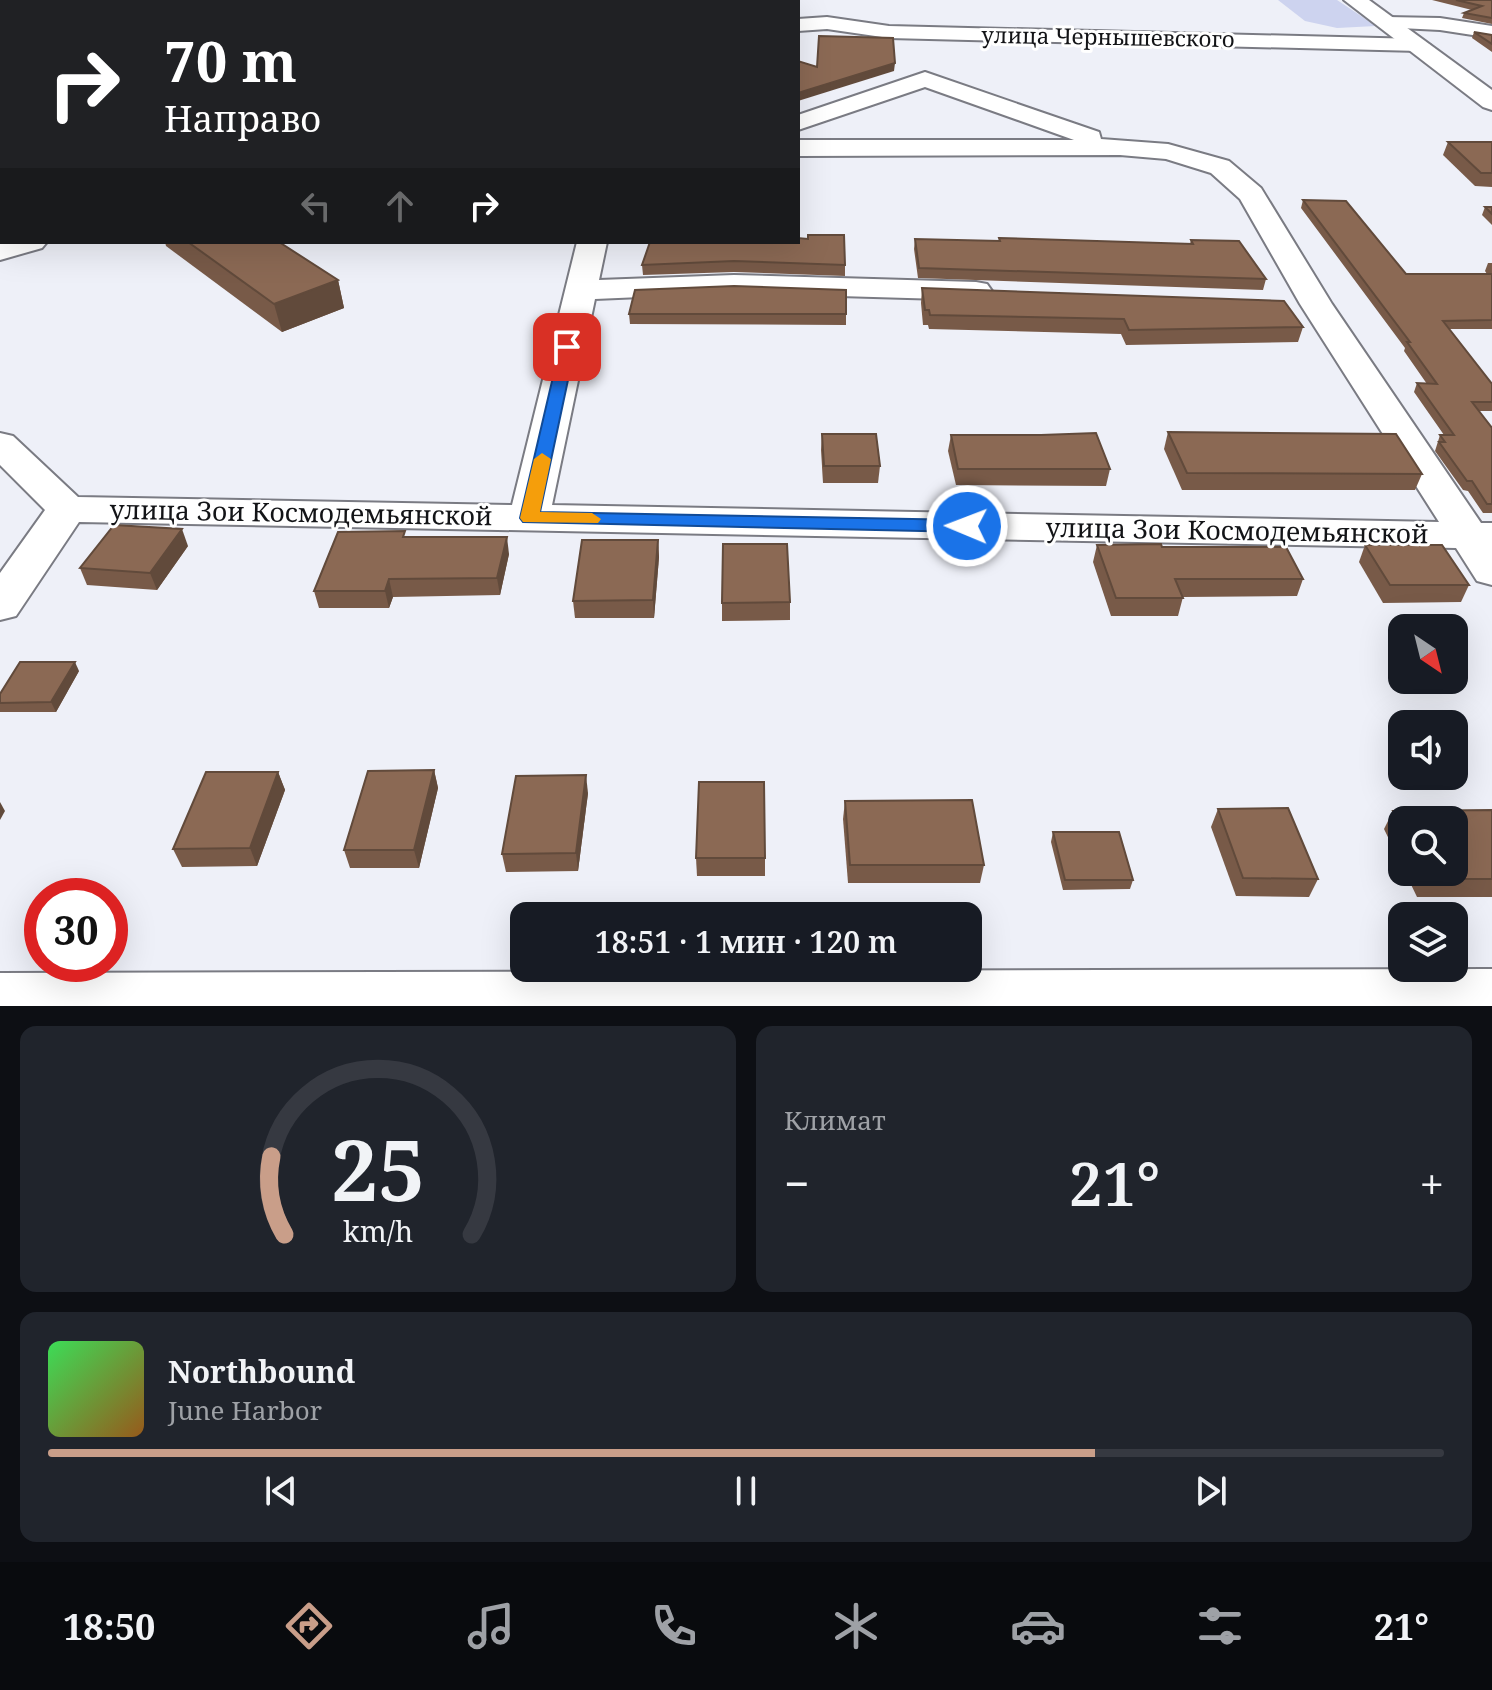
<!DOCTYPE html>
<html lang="ru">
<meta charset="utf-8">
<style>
:root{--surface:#171b24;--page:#20242c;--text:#f1f3f6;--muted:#9ea1a6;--line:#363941;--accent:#c99e89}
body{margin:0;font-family:"Noto Serif",serif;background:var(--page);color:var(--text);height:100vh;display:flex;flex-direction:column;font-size:30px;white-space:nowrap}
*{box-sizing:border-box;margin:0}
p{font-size:26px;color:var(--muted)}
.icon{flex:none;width:44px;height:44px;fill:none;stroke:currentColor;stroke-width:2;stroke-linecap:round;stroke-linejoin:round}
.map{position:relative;height:1006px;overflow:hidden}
.drawer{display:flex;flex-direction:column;gap:20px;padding:20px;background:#0d0f14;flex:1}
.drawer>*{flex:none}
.banner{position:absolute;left:0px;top:0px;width:800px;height:244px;box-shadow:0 8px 32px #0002;background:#202124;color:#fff;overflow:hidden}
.needle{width:52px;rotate:145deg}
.fabs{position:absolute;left:1388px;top:614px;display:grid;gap:16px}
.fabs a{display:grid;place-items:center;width:80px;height:80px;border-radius:16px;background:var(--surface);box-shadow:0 8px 32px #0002;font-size:40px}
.speed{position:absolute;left:24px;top:878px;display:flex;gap:16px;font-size:40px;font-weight:700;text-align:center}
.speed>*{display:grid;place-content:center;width:104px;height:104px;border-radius:50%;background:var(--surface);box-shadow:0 8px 32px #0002;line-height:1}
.speed .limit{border:12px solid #d22;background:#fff;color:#111}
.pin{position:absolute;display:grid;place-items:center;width:68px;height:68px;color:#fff;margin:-34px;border-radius:16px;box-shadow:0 4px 12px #0006}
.me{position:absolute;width:88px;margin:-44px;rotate:271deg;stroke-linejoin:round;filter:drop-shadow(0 0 6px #0008)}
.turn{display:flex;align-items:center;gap:28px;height:168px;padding:0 32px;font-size:36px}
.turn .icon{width:104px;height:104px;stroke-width:2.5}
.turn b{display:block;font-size:56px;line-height:68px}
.lanes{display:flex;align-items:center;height:76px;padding:0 32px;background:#0003;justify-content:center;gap:40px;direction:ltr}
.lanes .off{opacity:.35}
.big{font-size:60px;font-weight:600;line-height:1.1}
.drawer .card{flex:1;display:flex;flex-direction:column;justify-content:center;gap:12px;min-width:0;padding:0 28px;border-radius:16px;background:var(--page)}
.drawer .dial{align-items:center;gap:0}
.dial svg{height:208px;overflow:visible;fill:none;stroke:var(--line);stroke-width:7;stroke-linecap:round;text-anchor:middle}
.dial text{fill:var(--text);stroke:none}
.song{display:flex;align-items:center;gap:24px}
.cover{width:96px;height:96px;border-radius:12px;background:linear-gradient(135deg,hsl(130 70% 55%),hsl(30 70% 35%))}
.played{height:8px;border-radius:4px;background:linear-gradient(90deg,var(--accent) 75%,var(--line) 75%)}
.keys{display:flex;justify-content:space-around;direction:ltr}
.heat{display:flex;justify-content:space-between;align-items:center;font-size:44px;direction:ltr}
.drawer .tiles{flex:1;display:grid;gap:20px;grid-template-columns:1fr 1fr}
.card:last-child{grid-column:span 2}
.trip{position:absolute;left:510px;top:902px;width:472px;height:80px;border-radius:16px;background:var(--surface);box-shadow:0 8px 32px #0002;font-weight:600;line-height:80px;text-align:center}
.tab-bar{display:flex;height:128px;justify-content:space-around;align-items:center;background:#090b0e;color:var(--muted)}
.tab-bar .icon{width:56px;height:56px}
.tab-bar .selected{color:var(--accent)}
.tab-bar b{font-size:36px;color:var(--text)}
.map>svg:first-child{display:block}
.green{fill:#cdd3ef}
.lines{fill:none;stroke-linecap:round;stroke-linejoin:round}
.minor-casing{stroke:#7a7b83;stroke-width:4}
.major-casing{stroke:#7a7b83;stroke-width:4}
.minor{fill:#fff;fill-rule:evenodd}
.major{fill:#fff;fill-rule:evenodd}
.wall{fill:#785a48}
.shaded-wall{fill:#614a3b}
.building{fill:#8b6954;stroke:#614a3b;stroke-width:2}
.route{fill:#1a73e8;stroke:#114b97;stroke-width:2}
.slow{fill:#f59e0b}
.labels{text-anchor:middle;stroke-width:6;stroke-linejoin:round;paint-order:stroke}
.far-street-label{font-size:22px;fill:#131417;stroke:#fff}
.street-label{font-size:26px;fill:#131417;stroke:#fff}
</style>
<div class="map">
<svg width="1492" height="1006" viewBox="0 0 1492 1006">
<rect width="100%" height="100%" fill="#eef0f8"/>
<polygon class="green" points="1278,0 1337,0 1376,26 1337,28 1305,21"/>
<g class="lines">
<g class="minor-casing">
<g id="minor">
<polygon points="827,17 889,26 1419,39 1430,45 1419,51 889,38 827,29 798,31 798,19"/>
<polygon points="1387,17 1440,18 1492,26 1492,38 1440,30 1380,27 1377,23 1380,19"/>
<polygon points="925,72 1099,132 1101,139 1168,144 1229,161 1261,188 1332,304 1481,523 1492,523 1492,585 1477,581 1456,548 79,522 16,616 0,620 0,573 45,510 0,465 0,433 13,436 78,497 512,505 577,242 607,242 599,280 734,275 976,282 987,284 992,291 987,298 976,300 734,293 595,299 552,505 1439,522 1300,304 1240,199 1211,173 1166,159 1120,155 798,156 798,140 1074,140 925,87 798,130 798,115"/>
<polygon points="0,242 2,241 47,242 42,248 0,260"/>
<polygon points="1492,969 1492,1006 0,1006 0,973"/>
</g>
</g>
<g class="major-casing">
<polygon id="major" points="1344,0 1369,0 1492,90 1492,110 1483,107"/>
</g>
<use href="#minor" class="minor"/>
<use href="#major" class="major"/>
</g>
<g class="wall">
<polygon points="556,0 715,0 716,2 560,2"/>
<polygon points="1432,0 1492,0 1492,24 1462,18 1464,13 1472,10"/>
<polygon points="1474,32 1492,35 1492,52 1472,38"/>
<polygon points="1448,142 1492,142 1492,187 1475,186 1443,155"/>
<polygon points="1303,200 1406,274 1487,274 1485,271 1488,263 1492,263 1492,329 1449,329 1492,384 1492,411 1479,411 1492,428 1492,513 1483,513 1468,491 1463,490 1435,451 1440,435 1444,435 1414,392 1417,383 1427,384 1404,351 1405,348 1301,208"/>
<polygon points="1485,207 1492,214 1492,225 1482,215"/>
<polygon points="999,238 1190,244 1191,240 1266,279 1263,290 918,278 914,249 915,239 999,241"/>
<polygon points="165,242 279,242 338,280 344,308 282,332 166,246"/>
<polygon points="650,242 845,265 845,276 734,272 643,275 642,265"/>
<polygon points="922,288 1303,327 1298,342 1126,345 1121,334 929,329 928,325 923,325 921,303"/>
<polygon points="629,314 846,314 846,325 630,324"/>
<polygon points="1168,432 1422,474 1415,490 1182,490 1164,449"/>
<polygon points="822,434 880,466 878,483 823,483 821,450"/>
<polygon points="951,435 1041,435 1110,469 1106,486 956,485 948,451"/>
<polygon points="406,537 509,554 500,595 393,597 389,608 319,608 314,591"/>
<polygon points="658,540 659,557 654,618 575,618 573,601"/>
<polygon points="1097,545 1162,547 1303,579 1297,596 1183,597 1178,616 1111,616 1093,562"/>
<polygon points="1365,545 1469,585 1461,602 1383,603 1359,562"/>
<polygon points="188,546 157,590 87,585 80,568"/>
<polygon points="790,602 790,620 722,621 722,603"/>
<polygon points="79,671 56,712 0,712 0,694"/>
<polygon points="434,770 438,788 419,868 350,868 344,850"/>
<polygon points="278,772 285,790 257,866 182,867 173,849"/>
<polygon points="588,793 578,871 506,872 502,854"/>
<polygon points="845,801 984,865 980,883 848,883 843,819"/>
<polygon points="1218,809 1318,879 1309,897 1236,896 1211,827"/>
<polygon points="1492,810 1492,897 1417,897 1405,872 1454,872 1402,820 1402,866 1384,829 1393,811"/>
<polygon points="1053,832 1133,880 1130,889 1063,890 1051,842"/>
<polygon points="696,858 765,858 765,876 697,876"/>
</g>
<g class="shaded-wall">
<polygon points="895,63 894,71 798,101 798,93"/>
<polygon points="338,280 344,308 282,332 274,304"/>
<polygon points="182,529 188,546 157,590 150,573"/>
<polygon points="507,537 509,554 500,595 497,578"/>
<polygon points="658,540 659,557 654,618 653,600"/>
<polygon points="389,579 393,597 389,608 385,591"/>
<polygon points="75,662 79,671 56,712 51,702"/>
<polygon points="434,770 438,788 419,868 414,850"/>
<polygon points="278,772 285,790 257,866 250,848"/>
<polygon points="586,775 588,793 578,871 576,853"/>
<polygon points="0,802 5,811 0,820"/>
</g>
<g class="building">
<polygon points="570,0 715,0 716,1 709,2 575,2"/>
<polygon points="1456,0 1492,0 1492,18 1464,13 1482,6"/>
<polygon points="1474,32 1492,35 1492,44"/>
<polygon points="819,36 893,38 895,63 798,93 798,61 817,67"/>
<polygon points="1448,142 1492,142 1492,173 1481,173"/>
<polygon points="1303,200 1346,201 1406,274 1492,274 1492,320 1443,321 1492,384 1492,402 1472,402 1492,428 1492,504 1487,504 1472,481 1467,481 1439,442 1445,442 1440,435 1454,435 1417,383 1437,384 1407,342 1410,342"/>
<polygon points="1485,207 1492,207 1492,214"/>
<polygon points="808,235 844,235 845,265 734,261 642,265 650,242 798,242 798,238 808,239"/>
<polygon points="999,238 1193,244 1191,240 1239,241 1266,279 919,268 915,239 1000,241"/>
<polygon points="188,242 279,242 338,280 274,304"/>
<polygon points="734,286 846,290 846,314 629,314 635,290"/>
<polygon points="922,288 1284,301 1303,327 1129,330 1124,319 930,315 929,310 925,310"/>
<polygon points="1168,432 1396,434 1422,474 1187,473"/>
<polygon points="1096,433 1110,469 958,469 951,435 1041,435"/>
<polygon points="822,434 876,434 880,466 824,466"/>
<polygon points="114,525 182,529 150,573 80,568"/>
<polygon points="405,531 403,537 507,537 497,578 389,579 385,591 314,591 338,532"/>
<polygon points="582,540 658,540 653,600 573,601"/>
<polygon points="723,544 787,544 790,602 722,603"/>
<polygon points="1161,544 1162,547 1286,547 1303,579 1175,579 1183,598 1116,598 1097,545"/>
<polygon points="1365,545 1442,545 1469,585 1390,585"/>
<polygon points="20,662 75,662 51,702 0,703 0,694"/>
<polygon points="434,770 414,850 344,850 368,771"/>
<polygon points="206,772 278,772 250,848 173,849"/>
<polygon points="586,775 576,853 502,854 516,776"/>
<polygon points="699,782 764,782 765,858 696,858"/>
<polygon points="972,800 984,865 850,865 845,801"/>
<polygon points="1288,808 1318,879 1243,878 1218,809"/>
<polygon points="1492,810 1492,879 1427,879 1424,872 1454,872 1454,820 1402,820 1402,829 1393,811"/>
<polygon points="1053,832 1119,832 1133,880 1065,880"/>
</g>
<polygon class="route" points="567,342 575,347 540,512 967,520 977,526 967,532 523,522 520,518 560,347"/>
<polygon class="slow" points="542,453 551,459 540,512 592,513 601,519 598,523 523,522 520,518 534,459"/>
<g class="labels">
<g class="far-street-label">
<text transform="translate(1108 37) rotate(1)" y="8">улица Чернышевского</text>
</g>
<g class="street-label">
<text transform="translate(301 513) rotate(1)" y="9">улица Зои Космодемьянской</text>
<text transform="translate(1237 531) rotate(1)" y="9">улица Зои Космодемьянской</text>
</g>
</g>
</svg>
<div class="fabs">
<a><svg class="needle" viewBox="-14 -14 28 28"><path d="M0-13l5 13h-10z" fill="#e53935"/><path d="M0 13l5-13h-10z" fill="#9ea1a6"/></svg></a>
<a><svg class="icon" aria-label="sound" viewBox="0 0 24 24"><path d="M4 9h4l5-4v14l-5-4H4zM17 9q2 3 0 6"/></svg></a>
<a><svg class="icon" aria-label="search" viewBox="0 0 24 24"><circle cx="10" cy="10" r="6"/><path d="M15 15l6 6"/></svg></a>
<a><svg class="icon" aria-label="layers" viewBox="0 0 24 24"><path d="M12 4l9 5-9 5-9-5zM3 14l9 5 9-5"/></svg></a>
</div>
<div class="speed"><div class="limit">30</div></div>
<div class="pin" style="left:567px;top:347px;background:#d93025"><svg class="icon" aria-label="arrive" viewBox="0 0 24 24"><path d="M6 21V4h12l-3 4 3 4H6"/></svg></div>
<svg class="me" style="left:967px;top:526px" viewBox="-20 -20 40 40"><circle r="17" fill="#1a73e8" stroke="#fff" stroke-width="3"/><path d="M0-11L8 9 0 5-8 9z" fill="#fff"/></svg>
<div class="trip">18:51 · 1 мин · 120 m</div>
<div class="banner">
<div class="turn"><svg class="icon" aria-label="right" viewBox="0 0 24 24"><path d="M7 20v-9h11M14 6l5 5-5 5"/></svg><div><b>70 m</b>Направо</div></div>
<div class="lanes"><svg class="icon off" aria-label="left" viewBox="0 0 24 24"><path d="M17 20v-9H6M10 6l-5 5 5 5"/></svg><svg class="icon off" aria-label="ahead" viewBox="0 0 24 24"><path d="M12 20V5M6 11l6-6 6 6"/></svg><svg class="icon" aria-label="right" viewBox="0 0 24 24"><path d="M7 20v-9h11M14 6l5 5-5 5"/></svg></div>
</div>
</div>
<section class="drawer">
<div class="tiles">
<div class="card dial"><svg viewBox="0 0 100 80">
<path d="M14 69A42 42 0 1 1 86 69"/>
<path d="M14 69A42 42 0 0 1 9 39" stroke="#c99e89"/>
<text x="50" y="56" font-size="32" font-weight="700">25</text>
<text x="50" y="72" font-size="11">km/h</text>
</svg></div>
<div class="card"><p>Климат</p>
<div class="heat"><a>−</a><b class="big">21°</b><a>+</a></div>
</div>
<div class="card">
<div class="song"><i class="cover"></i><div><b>Northbound</b><p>June Harbor</p></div></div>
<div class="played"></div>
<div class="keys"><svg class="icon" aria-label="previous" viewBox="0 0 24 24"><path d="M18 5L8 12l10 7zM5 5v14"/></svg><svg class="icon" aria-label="pause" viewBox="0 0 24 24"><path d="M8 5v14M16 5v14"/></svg><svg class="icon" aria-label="next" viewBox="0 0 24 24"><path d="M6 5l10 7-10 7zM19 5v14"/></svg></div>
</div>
</div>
</section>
<nav class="tab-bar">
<b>18:50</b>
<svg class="icon selected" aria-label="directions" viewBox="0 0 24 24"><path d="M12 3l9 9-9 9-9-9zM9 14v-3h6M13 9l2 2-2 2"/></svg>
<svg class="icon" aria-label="music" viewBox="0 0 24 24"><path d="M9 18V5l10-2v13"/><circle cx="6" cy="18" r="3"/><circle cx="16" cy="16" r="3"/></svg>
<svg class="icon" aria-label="phone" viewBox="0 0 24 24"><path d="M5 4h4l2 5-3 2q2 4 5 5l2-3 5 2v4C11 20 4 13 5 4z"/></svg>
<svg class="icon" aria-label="climate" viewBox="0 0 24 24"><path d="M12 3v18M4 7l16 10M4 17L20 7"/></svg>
<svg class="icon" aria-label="car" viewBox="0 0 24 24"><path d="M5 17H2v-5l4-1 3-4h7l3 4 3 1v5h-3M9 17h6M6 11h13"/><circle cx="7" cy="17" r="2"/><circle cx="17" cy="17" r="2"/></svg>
<svg class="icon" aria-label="filters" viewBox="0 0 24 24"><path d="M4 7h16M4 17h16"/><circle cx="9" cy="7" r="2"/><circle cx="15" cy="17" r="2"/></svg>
<b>21°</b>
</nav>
